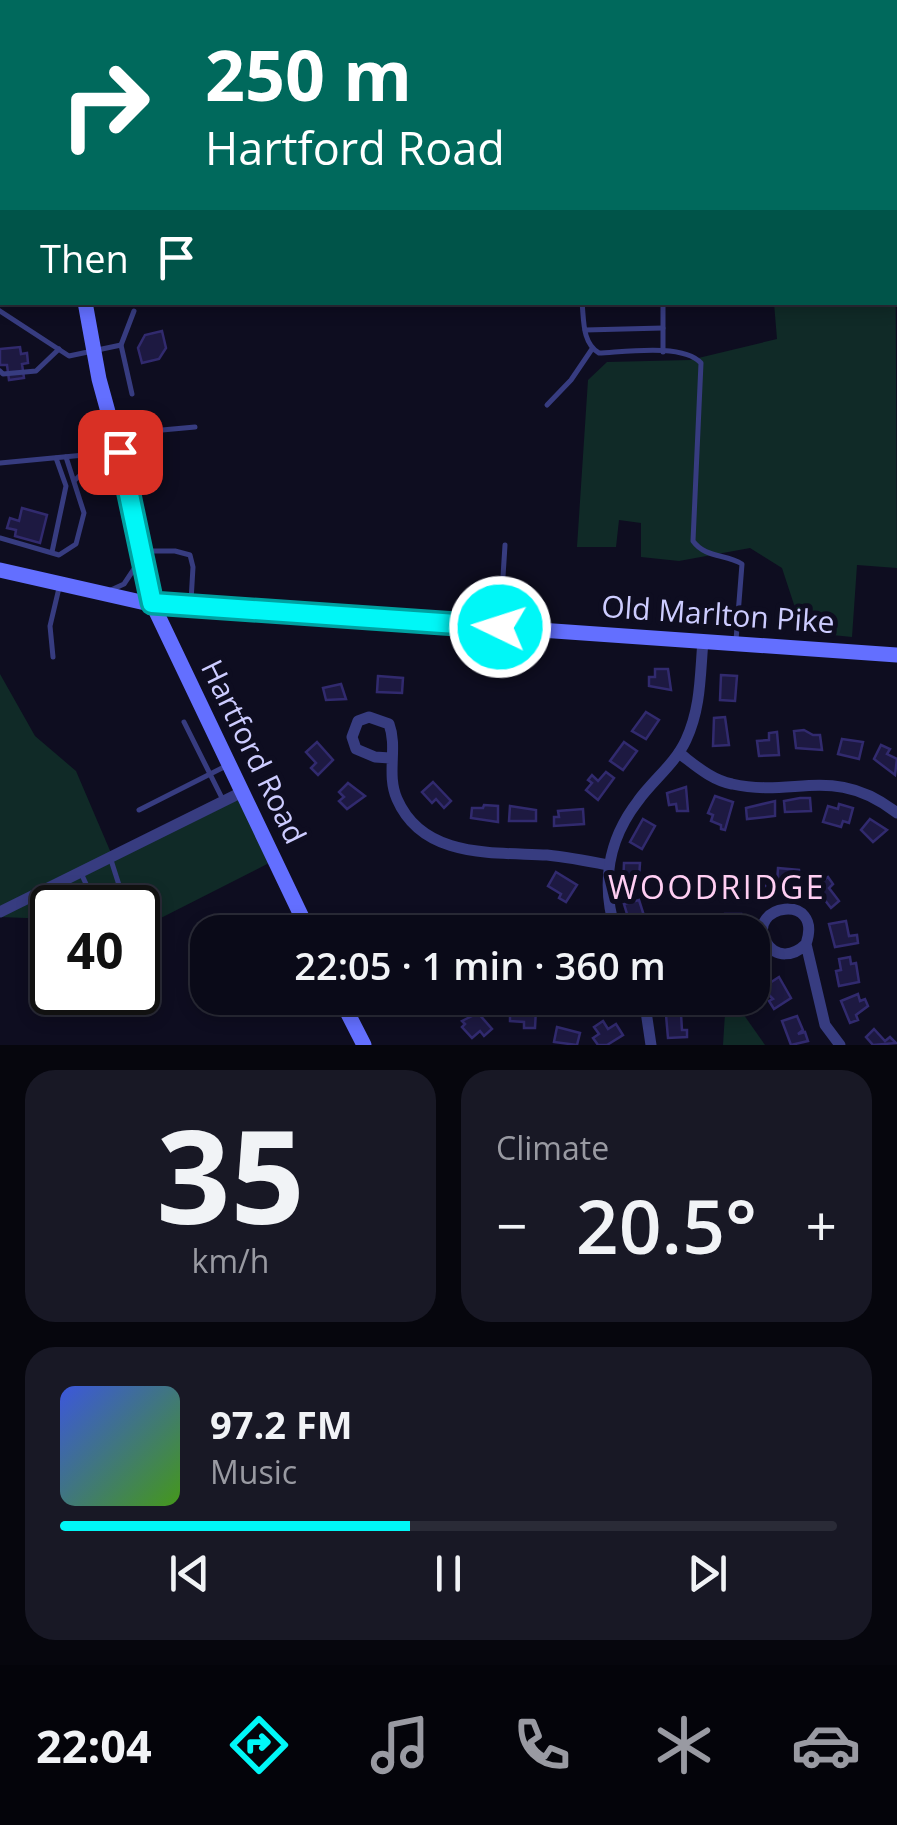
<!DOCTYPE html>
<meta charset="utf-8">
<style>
:root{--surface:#0a0a18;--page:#181825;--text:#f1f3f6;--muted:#999aa2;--line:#2a2b37;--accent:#00f7f7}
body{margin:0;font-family:"Open Sans",sans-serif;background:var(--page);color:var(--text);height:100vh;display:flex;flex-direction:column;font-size:38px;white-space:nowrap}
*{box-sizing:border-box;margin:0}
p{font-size:32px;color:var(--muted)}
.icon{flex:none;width:55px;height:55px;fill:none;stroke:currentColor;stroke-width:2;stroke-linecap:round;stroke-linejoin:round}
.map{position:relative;height:1045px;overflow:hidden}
.side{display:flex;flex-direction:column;gap:25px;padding:25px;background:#06060d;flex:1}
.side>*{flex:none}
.guide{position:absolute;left:0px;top:0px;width:898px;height:305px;box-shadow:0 5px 15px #0003,0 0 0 2px var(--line);background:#00695c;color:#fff;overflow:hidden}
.speed{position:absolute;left:30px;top:885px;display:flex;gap:20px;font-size:50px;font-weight:700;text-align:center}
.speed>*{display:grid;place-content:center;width:130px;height:130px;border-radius:50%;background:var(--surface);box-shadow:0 5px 15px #0003,0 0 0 2px var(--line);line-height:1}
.speed .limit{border:5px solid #111;border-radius:15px;background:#fff;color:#111}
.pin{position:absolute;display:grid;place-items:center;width:85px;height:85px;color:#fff;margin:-42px;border-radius:20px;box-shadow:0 5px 15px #0006}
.me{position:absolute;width:110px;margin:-55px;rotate:274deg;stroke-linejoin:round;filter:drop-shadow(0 0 8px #0008)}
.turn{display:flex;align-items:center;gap:35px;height:210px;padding:0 40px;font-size:45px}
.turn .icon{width:130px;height:130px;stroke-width:2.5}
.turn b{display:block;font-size:70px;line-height:85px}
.then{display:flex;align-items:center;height:95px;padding:0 40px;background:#0003;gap:20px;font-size:38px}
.big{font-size:75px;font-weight:600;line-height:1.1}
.side .tile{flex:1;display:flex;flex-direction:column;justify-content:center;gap:15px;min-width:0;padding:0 35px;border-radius:30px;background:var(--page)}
.side .dial{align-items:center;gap:0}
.dial b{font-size:130px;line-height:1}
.song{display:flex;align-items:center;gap:30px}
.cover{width:120px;height:120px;border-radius:15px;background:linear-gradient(135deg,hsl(230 70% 55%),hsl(100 70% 35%))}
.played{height:10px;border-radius:5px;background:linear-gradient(90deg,var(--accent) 45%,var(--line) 45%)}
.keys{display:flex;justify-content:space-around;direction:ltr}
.heat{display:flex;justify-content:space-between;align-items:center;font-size:55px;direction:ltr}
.side .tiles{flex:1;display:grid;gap:25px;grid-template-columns:1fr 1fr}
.tile:last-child{grid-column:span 2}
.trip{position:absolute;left:190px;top:915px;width:580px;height:100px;border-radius:30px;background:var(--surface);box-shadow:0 5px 15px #0003,0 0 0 2px var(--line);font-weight:600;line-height:100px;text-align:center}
.tabs{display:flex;height:160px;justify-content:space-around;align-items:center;background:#04040a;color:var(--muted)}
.tabs .icon{width:70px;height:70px}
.tabs .on{color:var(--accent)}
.tabs b{font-size:45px;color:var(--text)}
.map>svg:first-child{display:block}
.green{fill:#102a27}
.building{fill:#1d1941;stroke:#312a6e;stroke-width:2.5}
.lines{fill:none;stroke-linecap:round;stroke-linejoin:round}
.lane{stroke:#373c80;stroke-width:5}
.street{stroke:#373c80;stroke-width:11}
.secondary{stroke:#636fff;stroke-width:15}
.highway{stroke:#ff47b2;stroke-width:20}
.route-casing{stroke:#00a1a1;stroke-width:25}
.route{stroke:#00f7f7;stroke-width:18}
.labels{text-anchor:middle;stroke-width:10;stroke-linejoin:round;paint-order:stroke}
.street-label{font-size:30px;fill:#cdccff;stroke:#0e0d20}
.neighbourhood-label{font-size:32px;letter-spacing:2.5px;fill:#ffcef2;stroke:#0e0d20}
</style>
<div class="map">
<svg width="897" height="1045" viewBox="0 0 897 1045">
<rect width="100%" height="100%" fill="#0e0d20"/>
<g class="green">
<polygon points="432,0 420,2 62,1 74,0"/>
<polygon points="895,168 897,568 857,565 852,637 803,632 782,568 750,548 679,561 641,557 641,523 619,520 616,547 577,547 588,380 607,362 690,360 777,339 774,303 895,302"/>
<polygon points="0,674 35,736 76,771 111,853 241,798 271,862 151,923 138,923 138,908 52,908 52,919 0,917"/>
<polygon points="726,998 732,998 765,1045 723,1045"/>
</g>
<g class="building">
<polygon points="162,331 166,348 159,359 142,363 138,348 145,335"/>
<polygon points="20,347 21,354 27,353 28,363 22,364 24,378 9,380 7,365 0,365 0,349"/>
<polygon points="22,508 47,515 40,543 15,536 16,530 7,528 10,518 19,521"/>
<polygon points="655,669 668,669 671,690 649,686 649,677 655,677"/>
<polygon points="721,675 737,676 735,701 720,700"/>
<polygon points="378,676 403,678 402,693 377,692"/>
<polygon points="341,684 346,699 326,700 323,688"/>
<polygon points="646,712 659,720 646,739 632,731"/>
<polygon points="725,717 729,745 713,746 714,718"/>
<polygon points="804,730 813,735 820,735 822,750 796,748 794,731"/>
<polygon points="777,732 779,755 759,756 757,741 769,740 769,733"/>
<polygon points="842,739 863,742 859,759 838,754"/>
<polygon points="317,742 333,760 318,775 311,768 316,763 306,752"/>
<polygon points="624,742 637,751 623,770 610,761"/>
<polygon points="881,745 890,749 887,754 897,759 895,775 874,759"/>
<polygon points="606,772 614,778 598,800 586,790 592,783 588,780 592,775 598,781"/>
<polygon points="433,782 451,801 444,808 436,799 432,803 422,792"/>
<polygon points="348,783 365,796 347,809 339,801 344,797 339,792"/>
<polygon points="686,787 688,811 677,811 676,804 669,805 667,793"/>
<polygon points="715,796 733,802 725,830 721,829 721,825 711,821 713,815 708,813"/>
<polygon points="800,798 810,798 811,811 785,812 784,801"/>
<polygon points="775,801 775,816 747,819 746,808"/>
<polygon points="839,804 853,808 849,823 843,821 841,827 823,822 828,806 838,809"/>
<polygon points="484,805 498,806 498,822 471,818 472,808 483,808"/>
<polygon points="510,806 536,810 536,821 509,821"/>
<polygon points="583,809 584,824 554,826 554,817 559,817 558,811"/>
<polygon points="643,819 655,826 642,849 630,842"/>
<polygon points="870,819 887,830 873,842 861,830"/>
<polygon points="624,863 640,863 639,878 644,878 644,888 623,887"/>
<polygon points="778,868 799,870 800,887 777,884"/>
<polygon points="556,872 577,885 566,902 559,898 561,894 548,886"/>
<polygon points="755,875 765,886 754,896 751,892 742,899 736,892"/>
<polygon points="828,877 833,884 829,888 839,901 831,908 824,899 820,902 810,890"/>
<polygon points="639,900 646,922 631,927 624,904"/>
<polygon points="725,914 741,914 740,932 715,932 716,925 724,926"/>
<polygon points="846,921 849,936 857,935 858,943 835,947 829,924"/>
<polygon points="850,957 851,964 856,963 859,982 839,986 836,971 841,970 839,959"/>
<polygon points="779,977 791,998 774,1009 769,1001 773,999 762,988"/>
<polygon points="858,994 860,1001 865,999 868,1006 856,1015 858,1020 850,1023 841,1001"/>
<polygon points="536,1009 535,1028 524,1028 524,1022 510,1021 510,1010"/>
<polygon points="478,1013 492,1029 484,1036 480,1031 472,1038 462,1027 465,1024 462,1021"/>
<polygon points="681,1014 682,1030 687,1030 687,1037 668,1038 666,1015"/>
<polygon points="797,1016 803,1030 798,1034 805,1032 808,1041 791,1045 782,1021"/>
<polygon points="603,1021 608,1029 616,1024 623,1035 607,1045 598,1045 593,1038 599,1034 594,1027"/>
<polygon points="557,1027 580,1033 577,1045 554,1042"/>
<polygon points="874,1029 885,1041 890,1037 896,1043 873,1045 866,1037"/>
</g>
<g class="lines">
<g class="lane">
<polyline points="461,0 461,2"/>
<polyline points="881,2 881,0"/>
<polyline points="895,43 897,50"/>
<polyline points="895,133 897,104"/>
<path d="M582 302C584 320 582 343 599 353 624 352 683 343 701 363L693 541C705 558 726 554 742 564L736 640"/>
<polyline points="0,311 69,356 121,345"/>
<polyline points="585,330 663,328"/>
<polyline points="663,352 663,302"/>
<polyline points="0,371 3,374 36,371 59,349"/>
<polyline points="132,394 121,345 134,311"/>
<polyline points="547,405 571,380 592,349"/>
<polyline points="118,434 195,427"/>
<polyline points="0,463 116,452"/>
<polyline points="75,480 89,467 121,463"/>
<polyline points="0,538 59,555 76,544 84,513 66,457"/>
<polyline points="144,551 175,551 190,555 193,567 191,601"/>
<polyline points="52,552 66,486 56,458"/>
<polyline points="111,590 124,584 138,563"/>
<polyline points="500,624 505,545"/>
<polyline points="53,657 50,626 59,588"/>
<polyline points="184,722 223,800"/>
<polyline points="139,810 226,766"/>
<polyline points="81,873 92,897 99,901 117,894 119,885 111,860"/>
</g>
<g class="street">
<path d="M679 753C695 765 711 780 732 784 795 798 835 764 897 813"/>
<path d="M390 758 375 757 356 749 352 737 358 721 369 717 389 724C398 748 386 774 397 799 423 859 493 852 547 855 567 857 588 861 608 865"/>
<polyline points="0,912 242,792"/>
<path d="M616 932C601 886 607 841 638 801 653 780 675 764 686 740 701 708 700 675 703 641"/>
<path d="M806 944C794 956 776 959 766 942 745 905 824 891 806 944L825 1025 840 1045"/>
<polyline points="644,998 651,1045"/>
</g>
<g class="secondary">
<polyline points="22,0 22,2"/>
<polyline points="85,302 99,379 119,452 152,603 309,932"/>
<polyline points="0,570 141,602 897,655"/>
<polyline points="340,998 364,1045"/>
</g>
<g class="highway">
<polyline points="895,145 897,144"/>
<polyline points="0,228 2,228"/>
</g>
</g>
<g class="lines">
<g class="route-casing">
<polyline id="route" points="120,452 152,603 500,627"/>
</g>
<use href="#route" class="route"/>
</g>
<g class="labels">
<g class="street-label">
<text transform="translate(718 615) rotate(4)" y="10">Old Marlton Pike</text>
<text transform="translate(253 752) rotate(64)" y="10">Hartford Road</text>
</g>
<g class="neighbourhood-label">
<text x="717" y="899">WOODRIDGE</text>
</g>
</g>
</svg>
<div class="speed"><div class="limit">40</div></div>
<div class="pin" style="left:120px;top:452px;background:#d93025"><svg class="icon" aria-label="arrive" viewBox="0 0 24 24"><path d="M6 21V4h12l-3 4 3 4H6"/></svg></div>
<svg class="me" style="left:500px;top:627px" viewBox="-20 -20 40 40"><circle r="17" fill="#00f7f7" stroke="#fff" stroke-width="3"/><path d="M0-11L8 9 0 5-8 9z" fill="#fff"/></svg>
<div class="trip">22:05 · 1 min · 360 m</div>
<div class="guide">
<div class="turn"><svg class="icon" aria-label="right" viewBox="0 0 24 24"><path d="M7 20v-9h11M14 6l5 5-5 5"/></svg><div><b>250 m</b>Hartford Road</div></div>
<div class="then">Then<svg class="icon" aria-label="arrive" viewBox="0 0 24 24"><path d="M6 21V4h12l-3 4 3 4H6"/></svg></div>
</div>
</div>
<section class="side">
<div class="tiles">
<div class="tile dial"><b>35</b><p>km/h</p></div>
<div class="tile"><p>Climate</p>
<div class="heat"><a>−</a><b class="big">20.5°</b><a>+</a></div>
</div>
<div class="tile">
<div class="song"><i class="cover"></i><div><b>97.2 FM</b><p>Music</p></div></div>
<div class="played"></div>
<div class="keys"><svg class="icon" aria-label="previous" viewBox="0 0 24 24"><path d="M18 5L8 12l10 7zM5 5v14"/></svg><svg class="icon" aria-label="pause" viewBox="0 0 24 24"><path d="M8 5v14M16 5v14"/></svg><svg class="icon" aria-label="next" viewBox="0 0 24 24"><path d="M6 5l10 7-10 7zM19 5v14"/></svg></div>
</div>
</div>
</section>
<nav class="tabs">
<b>22:04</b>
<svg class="icon on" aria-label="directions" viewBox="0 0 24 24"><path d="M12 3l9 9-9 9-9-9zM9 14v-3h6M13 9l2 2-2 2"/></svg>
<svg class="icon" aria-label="music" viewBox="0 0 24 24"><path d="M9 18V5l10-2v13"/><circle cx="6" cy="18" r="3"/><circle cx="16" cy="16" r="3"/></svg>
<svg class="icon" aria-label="phone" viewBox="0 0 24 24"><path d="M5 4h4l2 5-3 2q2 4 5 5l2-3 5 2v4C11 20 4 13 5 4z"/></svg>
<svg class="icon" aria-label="climate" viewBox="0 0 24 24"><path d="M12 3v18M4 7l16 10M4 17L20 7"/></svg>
<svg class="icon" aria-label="car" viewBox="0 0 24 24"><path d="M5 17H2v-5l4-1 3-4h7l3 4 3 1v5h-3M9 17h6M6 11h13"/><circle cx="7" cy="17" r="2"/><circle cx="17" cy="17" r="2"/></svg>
</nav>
